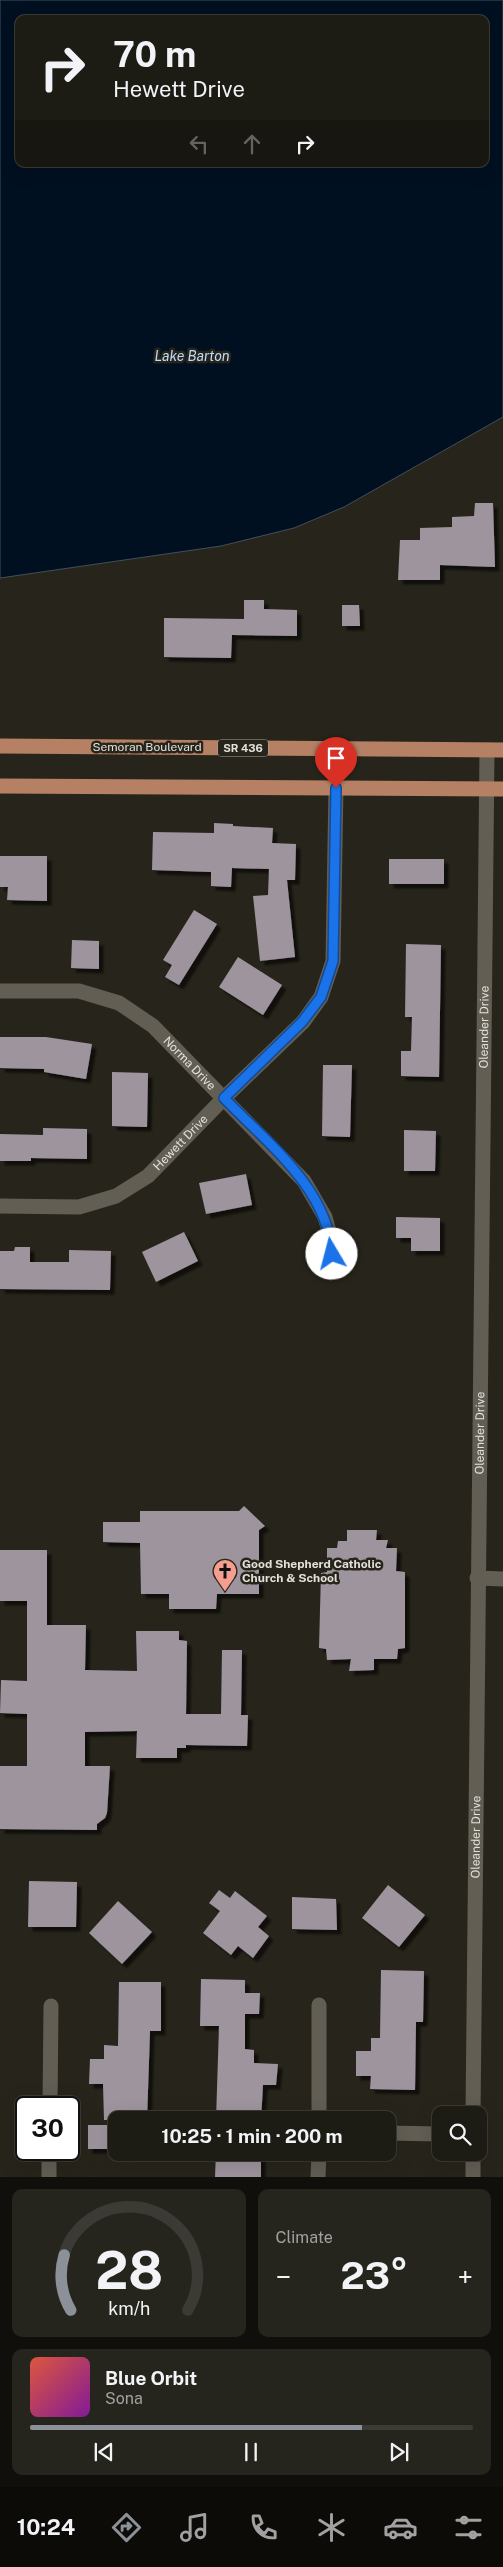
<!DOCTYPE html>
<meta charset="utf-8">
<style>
:root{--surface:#1d1c14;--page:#25251d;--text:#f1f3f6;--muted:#a0a1a0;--line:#3b3a34;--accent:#8c9099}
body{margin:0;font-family:"Public Sans",sans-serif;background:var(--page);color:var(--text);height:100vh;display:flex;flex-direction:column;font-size:19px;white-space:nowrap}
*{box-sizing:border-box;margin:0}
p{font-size:16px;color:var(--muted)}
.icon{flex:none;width:28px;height:28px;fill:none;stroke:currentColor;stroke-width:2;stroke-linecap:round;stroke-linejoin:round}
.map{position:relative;height:2177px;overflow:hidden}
.drawer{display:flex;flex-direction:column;gap:12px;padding:12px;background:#100f0b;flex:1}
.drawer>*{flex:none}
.guide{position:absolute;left:15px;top:15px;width:474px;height:152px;border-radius:10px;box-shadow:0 5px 20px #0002,0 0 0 1px var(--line);background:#1d1c14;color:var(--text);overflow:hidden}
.tools{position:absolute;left:432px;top:2106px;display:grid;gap:10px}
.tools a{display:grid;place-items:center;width:55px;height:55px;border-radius:10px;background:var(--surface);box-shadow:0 5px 20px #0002,0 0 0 1px var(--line);font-size:25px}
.speed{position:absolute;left:15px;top:2096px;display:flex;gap:10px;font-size:25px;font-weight:700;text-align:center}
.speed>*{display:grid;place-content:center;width:65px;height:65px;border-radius:50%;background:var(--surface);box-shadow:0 5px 20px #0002,0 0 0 1px var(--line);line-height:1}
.speed .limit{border:2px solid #111;border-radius:8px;background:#fff;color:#111}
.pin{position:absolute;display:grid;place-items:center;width:42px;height:42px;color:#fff;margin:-51px -21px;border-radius:50% 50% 50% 0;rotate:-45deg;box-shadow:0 0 5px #0007}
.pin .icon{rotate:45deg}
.me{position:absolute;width:55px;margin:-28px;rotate:352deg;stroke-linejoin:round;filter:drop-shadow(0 0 4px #0008)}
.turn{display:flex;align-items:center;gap:18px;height:105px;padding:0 15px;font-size:22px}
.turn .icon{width:65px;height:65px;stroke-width:2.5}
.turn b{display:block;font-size:35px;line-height:42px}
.lanes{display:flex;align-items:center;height:48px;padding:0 15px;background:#0003;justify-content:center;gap:25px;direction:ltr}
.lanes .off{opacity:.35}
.big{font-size:38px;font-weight:700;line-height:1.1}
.drawer .tile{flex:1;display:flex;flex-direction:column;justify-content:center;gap:8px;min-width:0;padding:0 18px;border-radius:10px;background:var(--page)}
.drawer .dial{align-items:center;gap:0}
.dial svg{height:130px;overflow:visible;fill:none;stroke:var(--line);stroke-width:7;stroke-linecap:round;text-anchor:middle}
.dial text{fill:var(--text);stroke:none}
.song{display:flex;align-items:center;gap:15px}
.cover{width:60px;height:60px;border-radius:8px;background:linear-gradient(135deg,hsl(10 70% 55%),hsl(290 70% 35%))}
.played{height:5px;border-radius:2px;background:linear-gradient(90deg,var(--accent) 75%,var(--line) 75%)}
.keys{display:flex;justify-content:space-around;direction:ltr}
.heat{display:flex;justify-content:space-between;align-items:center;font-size:28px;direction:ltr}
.drawer .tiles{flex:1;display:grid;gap:12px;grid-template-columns:1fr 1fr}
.tile:last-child{grid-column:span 2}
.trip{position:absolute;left:108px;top:2111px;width:288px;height:50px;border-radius:10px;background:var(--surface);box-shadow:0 5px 20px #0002,0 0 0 1px var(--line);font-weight:700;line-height:50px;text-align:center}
.tabs{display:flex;height:80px;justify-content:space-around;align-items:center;background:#0c0b08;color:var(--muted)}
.tabs .icon{width:35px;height:35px}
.tabs .active{color:var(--accent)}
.tabs b{font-size:22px;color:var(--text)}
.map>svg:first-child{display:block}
.water{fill:#001020;stroke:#444f58;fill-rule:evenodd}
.building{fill:#9e949d;filter:url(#shadow)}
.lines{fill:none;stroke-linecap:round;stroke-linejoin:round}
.minor{stroke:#625e54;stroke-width:15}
.major{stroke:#b68065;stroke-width:15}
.route-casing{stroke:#114b97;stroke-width:12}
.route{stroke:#1a73e8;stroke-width:9}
.labels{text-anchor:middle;stroke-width:5;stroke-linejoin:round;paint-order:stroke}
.shield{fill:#27251b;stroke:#aaa9a1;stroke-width:1}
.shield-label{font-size:11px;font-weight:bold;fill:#e2e1da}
.street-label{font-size:12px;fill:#e2e1da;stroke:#27251b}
.poi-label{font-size:12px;font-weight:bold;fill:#e2e1da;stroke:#27251b;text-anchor:start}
.water-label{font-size:14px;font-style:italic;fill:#bcddfc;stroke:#27251b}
</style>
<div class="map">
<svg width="503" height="2177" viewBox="0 0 503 2177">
<defs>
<filter id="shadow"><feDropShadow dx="4.5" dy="4.5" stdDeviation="1" flood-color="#0009"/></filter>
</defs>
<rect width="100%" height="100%" fill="#27251b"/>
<path class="water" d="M0 0H503V417L344 507 294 528 221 546 0 578ZM19 19H485V164H19Z"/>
<g class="building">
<polygon points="475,503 493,503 495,567 440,565 440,580 398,580 400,540 420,540 420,528 452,527 452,517 474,516"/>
<polygon points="244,600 264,600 264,609 297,610 297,636 232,635 231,658 164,657 164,618 244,619"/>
<polygon points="342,605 359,605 360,626 342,626"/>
<polygon points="214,823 233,824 233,826 273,828 272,843 296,844 295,880 287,880 295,957 260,961 253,896 268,895 269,869 232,868 231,887 211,886 211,872 152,870 153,832 214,833"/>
<polygon points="0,856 47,856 47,901 7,900 8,887 0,887"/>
<rect x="389" y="859" width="55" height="25"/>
<polygon points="194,910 217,924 179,985 165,977 172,965 163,960"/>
<polygon points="72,940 99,941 99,969 71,968"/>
<polygon points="406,944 441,945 439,1077 401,1076 401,1051 411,1051 412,1017 405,1017"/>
<polygon points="238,957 282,985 263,1015 219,987"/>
<polygon points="0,1037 46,1037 92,1044 86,1079 44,1072 44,1069 0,1068"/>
<polygon points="323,1065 352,1065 350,1137 322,1136"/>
<polygon points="112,1072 148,1073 147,1127 112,1126"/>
<polygon points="43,1128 87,1129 87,1159 31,1158 31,1161 0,1161 0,1134 43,1135"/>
<polygon points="404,1130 436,1131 435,1171 404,1171"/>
<polygon points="246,1174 252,1205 206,1214 199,1183"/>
<polygon points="396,1217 440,1218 440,1251 411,1251 411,1238 396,1238"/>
<polygon points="184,1232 198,1261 156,1282 142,1252"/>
<polygon points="15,1247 30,1247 30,1262 69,1262 69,1250 111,1251 110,1290 0,1289 0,1251 14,1251"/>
<polygon points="244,1506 265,1526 259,1530 259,1594 217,1594 216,1609 169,1609 169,1594 141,1594 140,1543 103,1542 103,1522 140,1522 140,1511 239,1511"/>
<polygon points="347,1530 377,1530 376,1540 388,1540 386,1548 397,1548 396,1571 405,1572 405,1648 398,1649 397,1659 374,1659 374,1670 349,1671 351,1659 327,1660 326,1649 319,1648 321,1573 327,1572 327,1548 337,1548 338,1541 347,1541"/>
<polygon points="0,1550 47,1550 47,1625 86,1625 85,1670 137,1671 136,1631 179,1631 179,1640 187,1641 186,1714 221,1714 222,1650 242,1650 241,1715 248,1715 247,1746 186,1745 186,1748 177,1748 177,1758 136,1758 137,1731 85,1732 85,1766 110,1766 107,1813 105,1818 97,1824 97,1830 0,1829 0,1766 27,1766 27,1714 0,1713 1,1680 27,1681 27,1601 0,1601"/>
<polygon points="29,1881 77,1882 76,1927 28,1927"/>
<polygon points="388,1885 425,1915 399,1947 362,1918"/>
<polygon points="219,1890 230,1898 235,1891 267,1916 258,1927 269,1936 253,1958 238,1946 231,1955 203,1933 220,1911 209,1903"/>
<polygon points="292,1897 336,1899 337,1930 292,1929"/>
<polygon points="118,1901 152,1932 122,1964 89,1933"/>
<polygon points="381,1970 424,1971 423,2022 416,2022 415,2090 370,2089 371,2076 356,2076 356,2051 371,2051 371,2038 380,2038"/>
<polygon points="201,1979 245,1980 245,1993 260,1993 259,2014 245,2014 245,2049 254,2050 254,2063 278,2064 276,2085 263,2085 261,2120 216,2120 219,2026 200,2026"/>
<polygon points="119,1982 161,1982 161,2031 150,2031 147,2120 104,2120 103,2084 89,2084 90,2059 104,2059 104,2045 118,2046"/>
<rect x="88" y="2125" width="28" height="24"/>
<polygon points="216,2152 261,2152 261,2177 215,2177"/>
</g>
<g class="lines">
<g class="minor">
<path id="s1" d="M0 991H79L119 1003 153 1026 304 1181 325 1217 331 1238 332 1254"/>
<path id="s2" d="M0 1206 79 1207 116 1196 148 1176 224 1098 303 1022 321 997 333 961 336 788"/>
<polyline points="477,1578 503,1579"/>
<polyline points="50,2108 51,2006"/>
<path id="s3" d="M473 2115 487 750"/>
<polyline points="319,2120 319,2005"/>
<polyline points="386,2133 441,2134"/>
<polyline points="49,2177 49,2150"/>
<polyline points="318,2177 319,2152"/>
<polyline points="473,2177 473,2152"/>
</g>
<g class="major">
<polyline points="0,746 503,750"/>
<polyline points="0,786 503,789"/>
</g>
</g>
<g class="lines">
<g class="route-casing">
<path id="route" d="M332 1254C328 1188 267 1143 224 1098L302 1022 321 997 333 961 336 788"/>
</g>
<use href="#route" class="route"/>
</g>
<defs>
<g id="church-pin" transform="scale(1.25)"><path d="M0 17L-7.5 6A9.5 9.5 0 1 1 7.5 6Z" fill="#f59d8f" stroke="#27251b"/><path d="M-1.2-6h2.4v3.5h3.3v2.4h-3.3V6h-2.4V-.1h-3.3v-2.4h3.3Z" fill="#111"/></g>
</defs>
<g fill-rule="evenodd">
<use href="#church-pin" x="225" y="1571"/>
</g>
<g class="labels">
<rect class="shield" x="218" y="739.5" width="50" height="17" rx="4"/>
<g class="shield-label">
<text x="243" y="752">SR 436</text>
</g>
<g class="street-label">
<text x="147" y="751">Semoran Boulevard</text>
<text dy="4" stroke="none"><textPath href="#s3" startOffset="1088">Oleander Drive</textPath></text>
<text dy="4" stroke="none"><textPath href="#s1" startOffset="214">Norma Drive</textPath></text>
<text dy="4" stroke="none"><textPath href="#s2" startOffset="202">Hewett Drive</textPath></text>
<text dy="4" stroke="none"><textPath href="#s3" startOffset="682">Oleander Drive</textPath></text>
<text dy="4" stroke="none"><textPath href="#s3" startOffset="278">Oleander Drive</textPath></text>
</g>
<g class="poi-label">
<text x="242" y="1568">Good Shepherd Catholic<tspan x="242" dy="14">Church &amp; School</tspan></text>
</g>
<g class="water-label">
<text x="192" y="361">Lake Barton</text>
</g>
</g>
</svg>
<div class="tools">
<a><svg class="icon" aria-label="search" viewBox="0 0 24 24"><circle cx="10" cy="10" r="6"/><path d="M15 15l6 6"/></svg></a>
</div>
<div class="speed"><div class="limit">30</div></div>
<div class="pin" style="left:336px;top:788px;background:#d93025"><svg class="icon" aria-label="arrive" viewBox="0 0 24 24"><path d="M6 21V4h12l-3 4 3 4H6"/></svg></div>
<svg class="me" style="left:332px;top:1254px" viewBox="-20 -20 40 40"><circle r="19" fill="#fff"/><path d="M0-13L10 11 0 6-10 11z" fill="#1a73e8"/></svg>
<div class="trip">10:25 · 1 min · 200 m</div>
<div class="guide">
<div class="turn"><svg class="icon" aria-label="right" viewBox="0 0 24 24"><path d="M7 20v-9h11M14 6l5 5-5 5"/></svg><div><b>70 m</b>Hewett Drive</div></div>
<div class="lanes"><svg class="icon off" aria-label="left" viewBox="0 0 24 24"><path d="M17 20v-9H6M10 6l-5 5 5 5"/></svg><svg class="icon off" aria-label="ahead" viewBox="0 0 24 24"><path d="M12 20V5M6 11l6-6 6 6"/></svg><svg class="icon" aria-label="right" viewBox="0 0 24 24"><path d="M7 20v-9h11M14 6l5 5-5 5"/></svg></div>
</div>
</div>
<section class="drawer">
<div class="tiles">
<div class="tile dial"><svg viewBox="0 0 100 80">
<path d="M14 69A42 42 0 1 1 86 69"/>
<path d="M14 69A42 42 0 0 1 10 35" stroke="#8c9099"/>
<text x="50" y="56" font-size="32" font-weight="700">28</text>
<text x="50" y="72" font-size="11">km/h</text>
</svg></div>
<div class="tile"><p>Climate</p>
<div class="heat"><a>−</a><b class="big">23°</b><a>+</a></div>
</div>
<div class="tile">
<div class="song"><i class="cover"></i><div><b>Blue Orbit</b><p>Sona</p></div></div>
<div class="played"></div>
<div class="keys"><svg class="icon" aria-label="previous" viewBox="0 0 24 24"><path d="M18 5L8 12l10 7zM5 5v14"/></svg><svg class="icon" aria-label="pause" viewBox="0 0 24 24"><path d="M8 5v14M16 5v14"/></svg><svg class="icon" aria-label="next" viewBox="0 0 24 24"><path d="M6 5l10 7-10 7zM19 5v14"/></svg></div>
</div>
</div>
</section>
<nav class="tabs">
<b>10:24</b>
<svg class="icon active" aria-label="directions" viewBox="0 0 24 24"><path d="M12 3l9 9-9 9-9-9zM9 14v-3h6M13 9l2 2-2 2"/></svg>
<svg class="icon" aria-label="music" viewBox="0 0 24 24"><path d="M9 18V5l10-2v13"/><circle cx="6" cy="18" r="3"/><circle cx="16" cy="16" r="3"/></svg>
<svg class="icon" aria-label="phone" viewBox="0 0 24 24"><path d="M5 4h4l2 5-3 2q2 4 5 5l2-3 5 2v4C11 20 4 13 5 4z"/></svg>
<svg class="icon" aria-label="climate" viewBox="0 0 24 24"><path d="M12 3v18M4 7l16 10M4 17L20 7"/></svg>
<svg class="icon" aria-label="car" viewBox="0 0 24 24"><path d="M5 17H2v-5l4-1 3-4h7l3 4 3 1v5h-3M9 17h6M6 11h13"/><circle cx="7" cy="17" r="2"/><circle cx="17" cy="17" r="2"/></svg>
<svg class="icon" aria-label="filters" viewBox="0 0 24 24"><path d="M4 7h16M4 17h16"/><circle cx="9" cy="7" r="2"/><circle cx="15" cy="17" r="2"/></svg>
</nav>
